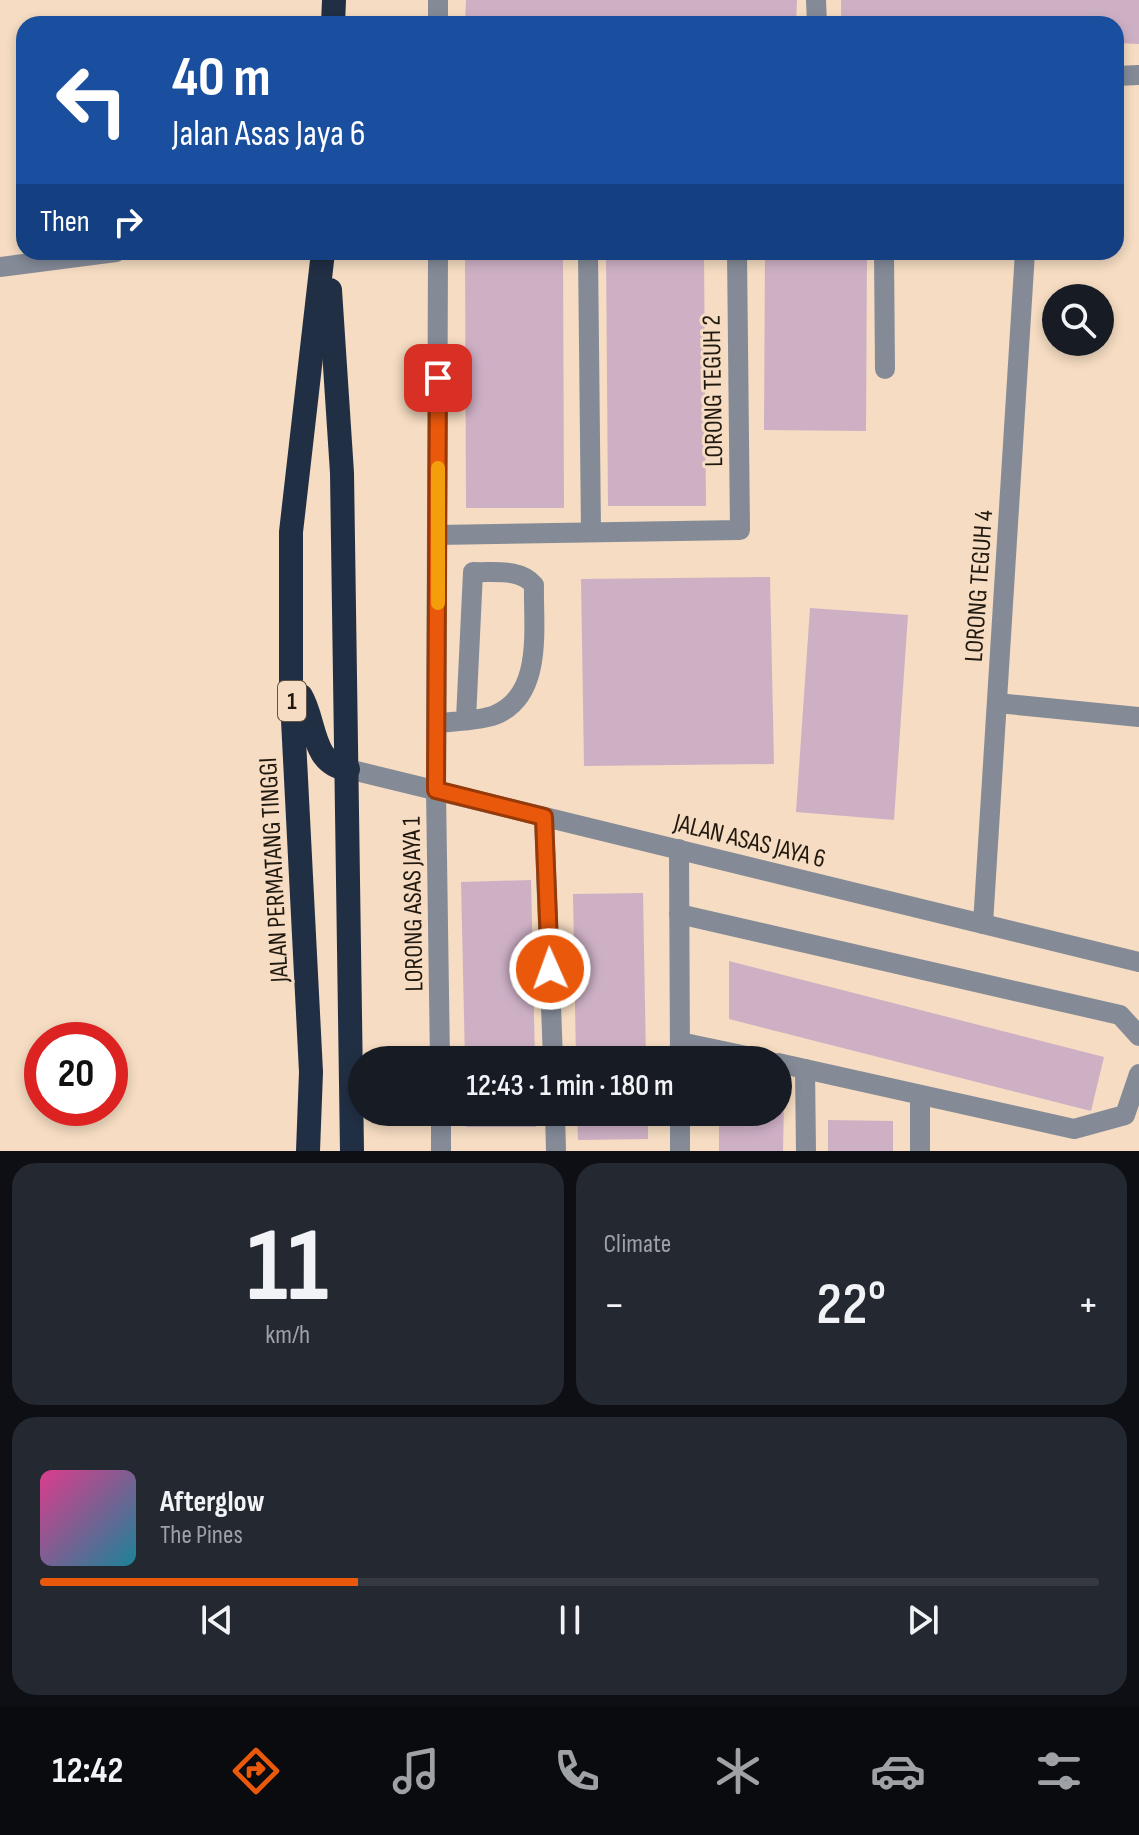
<!DOCTYPE html>
<meta charset="utf-8">
<style>
:root{--surface:#171b24;--page:#242831;--text:#f1f3f6;--muted:#9ea1a6;--line:#363941;--accent:#ea580c}
body{margin:0;font-family:"Sofia Sans Condensed",sans-serif;background:var(--page);color:var(--text);height:100vh;display:flex;flex-direction:column;font-size:30px;white-space:nowrap}
*{box-sizing:border-box;margin:0}
p{font-size:26px;color:var(--muted)}
.icon{flex:none;width:44px;height:44px;fill:none;stroke:currentColor;stroke-width:2;stroke-linecap:round;stroke-linejoin:round}
.map{position:relative;height:1151px;overflow:hidden}
.side{display:flex;flex-direction:column;gap:12px;padding:12px;background:#0d0f14;flex:1}
.side>*{flex:none}
.top-card{position:absolute;left:16px;top:16px;width:1108px;height:244px;border-radius:24px;box-shadow:0 4px 12px #0003;background:#1a4fa0;color:#fff;overflow:hidden}
.tools{position:absolute;left:1042px;top:284px;display:grid;gap:16px}
.tools a{display:grid;place-items:center;width:72px;height:72px;border-radius:50%;background:var(--surface);box-shadow:0 4px 12px #0003;font-size:40px}
.speed{position:absolute;left:24px;top:1022px;display:flex;gap:16px;font-size:40px;font-weight:700;text-align:center}
.speed>*{display:grid;place-content:center;width:104px;height:104px;border-radius:50%;background:var(--surface);box-shadow:0 4px 12px #0003;line-height:1}
.speed .limit{border:12px solid #d22;background:#fff;color:#111}
.pin{position:absolute;display:grid;place-items:center;width:68px;height:68px;color:#fff;margin:-34px;border-radius:16px;box-shadow:0 4px 12px #0006}
.me{position:absolute;width:88px;margin:-44px;rotate:358deg;stroke-linejoin:round;filter:drop-shadow(0 0 6px #0008)}
.turn{display:flex;align-items:center;gap:28px;height:168px;padding:0 24px;font-size:36px}
.turn .icon{width:104px;height:104px;stroke-width:2.5}
.turn b{display:block;font-size:56px;line-height:68px}
.then{display:flex;align-items:center;height:76px;padding:0 24px;background:#0003;gap:16px;font-size:30px}
.big{font-size:60px;font-weight:600;line-height:1.1}
.side .card{flex:1;display:flex;flex-direction:column;justify-content:center;gap:12px;min-width:0;padding:0 28px;border-radius:24px;background:var(--page)}
.side .dial{align-items:center;gap:0}
.dial b{font-size:104px;line-height:1}
.song{display:flex;align-items:center;gap:24px}
.cover{width:96px;height:96px;border-radius:12px;background:linear-gradient(135deg,hsl(330 70% 55%),hsl(190 70% 35%))}
.played{height:8px;border-radius:4px;background:linear-gradient(90deg,var(--accent) 30%,var(--line) 30%)}
.keys{display:flex;justify-content:space-around;direction:ltr}
.heat{display:flex;justify-content:space-between;align-items:center;font-size:44px;direction:ltr}
.side .tiles{flex:1;display:grid;gap:12px;grid-template-columns:1fr 1fr}
.card:last-child{grid-column:span 2}
.trip{position:absolute;left:348px;top:1046px;width:444px;height:80px;border-radius:40px;background:var(--surface);box-shadow:0 4px 12px #0003;font-weight:600;line-height:80px;text-align:center}
.tabs{display:flex;height:128px;justify-content:space-around;align-items:center;background:#090b0e;color:var(--muted)}
.tabs .icon{width:56px;height:56px}
.tabs .on{color:var(--accent)}
.tabs b{font-size:36px;color:var(--text)}
.map>svg:first-child{display:block}
.building{fill:#ceb0c5}
.lines{fill:none;stroke-linecap:round;stroke-linejoin:round}
.minor{stroke:#848b97;stroke-width:20}
.highway{stroke:#212f44;stroke-width:24}
.route-casing{stroke:#983908;stroke-width:20}
.route{stroke:#ea580c;stroke-width:14}
.slow{stroke:#f59e0b;stroke-width:14}
.labels{text-anchor:middle;stroke-width:6;stroke-linejoin:round;paint-order:stroke}
.shield{fill:#f5dcc2;stroke:#615445;stroke-width:2}
.shield-label{font-size:24px;font-weight:bold;fill:#21190f}
.street-label{font-size:26px;fill:#21190f;stroke:#f5dcc2}
</style>
<div class="map">
<svg width="1139" height="1151" viewBox="0 0 1139 1151">
<rect width="100%" height="100%" fill="#f5dcc2"/>
<g class="building">
<polygon points="466,0 797,0 796,24 465,24"/>
<polygon points="841,0 1139,0 1139,44 1116,43 1116,24 841,24"/>
<polygon points="465,252 563,252 564,508 466,508"/>
<polygon points="606,252 704,252 706,506 608,506"/>
<polygon points="765,252 867,252 866,431 764,430"/>
<polygon points="770,577 774,764 584,766 581,579"/>
<polygon points="810,608 908,615 894,820 796,812"/>
<polygon points="531,880 535,1060 465,1060 461,882"/>
<polygon points="643,893 646,1060 576,1060 573,894"/>
<polygon points="729,961 1104,1057 1091,1111 729,1019"/>
<polygon points="778,1102 784,1102 783,1151 719,1151 719,1112 778,1112"/>
<rect x="466" y="1112" width="70" height="15"/>
<polygon points="577,1112 648,1112 648,1139 578,1140"/>
<polygon points="828,1120 893,1121 893,1151 828,1151"/>
</g>
<g class="lines">
<g class="minor">
<polyline points="816,0 817,24"/>
<polyline points="438,24 438,0"/>
<polyline points="1116,76 1139,75"/>
<polyline points="438,252 436,790 440,1060"/>
<polyline points="588,252 591,532"/>
<polyline points="884,252 885,369"/>
<polyline points="0,267 116,252"/>
<polyline points="438,535 740,530 737,252"/>
<polyline points="997,703 1139,717"/>
<path d="M439 723C456 721 479 721 495 715 544 695 533 627 534 585 520 568 494 573 473 572L466 719"/>
<polyline points="348,769 1139,962"/>
<polyline points="544,817 553,1060"/>
<polyline points="679,849 680,1060"/>
<polyline points="679,914 1120,1015 1139,1036"/>
<polyline points="983,924 1025,252"/>
<polyline points="680,1042 765,1060"/>
<polyline points="778,1063 1074,1129 1125,1115 1139,1074"/>
<polyline points="805,1069 806,1151"/>
<polyline points="441,1112 441,1151"/>
<polyline points="555,1112 556,1151"/>
<polyline points="680,1112 680,1151"/>
<polyline points="920,1151 920,1095"/>
</g>
<g class="highway">
<polyline points="333,24 334,0"/>
<polyline points="330,290 342,473 352,1151"/>
<path d="M301 696C316 721 311 765 348 769"/>
<polyline points="308,1151 311,1072 291,681 291,532 323,252"/>
</g>
</g>
<g class="lines">
<g class="route-casing">
<polyline id="route" points="438,378 436,790 544,817 550,969"/>
</g>
<use href="#route" class="route"/>
<polyline class="slow" points="438,468 438,603"/>
</g>
<g class="labels">
<rect class="shield" x="278" y="681" width="28" height="40" rx="6"/>
<g class="shield-label">
<text x="292" y="709">1</text>
</g>
<g class="street-label">
<text transform="translate(712 391) rotate(-91)" y="9">LORONG TEGUH 2</text>
<text transform="translate(978 586) rotate(-86)" y="9">LORONG TEGUH 4</text>
<text transform="translate(750 840) rotate(14)" y="9">JALAN ASAS JAYA 6</text>
<text transform="translate(273 870) rotate(-93)" y="9">JALAN PERMATANG TINGGI</text>
<text transform="translate(412 904) rotate(-91)" y="9">LORONG ASAS JAYA 1</text>
</g>
</g>
</svg>
<div class="tools">
<a><svg class="icon" aria-label="search" viewBox="0 0 24 24"><circle cx="10" cy="10" r="6"/><path d="M15 15l6 6"/></svg></a>
</div>
<div class="speed"><div class="limit">20</div></div>
<div class="pin" style="left:438px;top:378px;background:#d93025"><svg class="icon" aria-label="arrive" viewBox="0 0 24 24"><path d="M6 21V4h12l-3 4 3 4H6"/></svg></div>
<svg class="me" style="left:550px;top:969px" viewBox="-20 -20 40 40"><circle r="17" fill="#ea580c" stroke="#fff" stroke-width="3"/><path d="M0-11L8 9 0 5-8 9z" fill="#fff"/></svg>
<div class="trip">12:43 · 1 min · 180 m</div>
<div class="top-card">
<div class="turn"><svg class="icon" aria-label="left" viewBox="0 0 24 24"><path d="M17 20v-9H6M10 6l-5 5 5 5"/></svg><div><b>40 m</b>Jalan Asas Jaya 6</div></div>
<div class="then">Then<svg class="icon" aria-label="right" viewBox="0 0 24 24"><path d="M7 20v-9h11M14 6l5 5-5 5"/></svg></div>
</div>
</div>
<section class="side">
<div class="tiles">
<div class="card dial"><b>11</b><p>km/h</p></div>
<div class="card"><p>Climate</p>
<div class="heat"><a>−</a><b class="big">22°</b><a>+</a></div>
</div>
<div class="card">
<div class="song"><i class="cover"></i><div><b>Afterglow</b><p>The Pines</p></div></div>
<div class="played"></div>
<div class="keys"><svg class="icon" aria-label="previous" viewBox="0 0 24 24"><path d="M18 5L8 12l10 7zM5 5v14"/></svg><svg class="icon" aria-label="pause" viewBox="0 0 24 24"><path d="M8 5v14M16 5v14"/></svg><svg class="icon" aria-label="next" viewBox="0 0 24 24"><path d="M6 5l10 7-10 7zM19 5v14"/></svg></div>
</div>
</div>
</section>
<nav class="tabs">
<b>12:42</b>
<svg class="icon on" aria-label="directions" viewBox="0 0 24 24"><path d="M12 3l9 9-9 9-9-9zM9 14v-3h6M13 9l2 2-2 2"/></svg>
<svg class="icon" aria-label="music" viewBox="0 0 24 24"><path d="M9 18V5l10-2v13"/><circle cx="6" cy="18" r="3"/><circle cx="16" cy="16" r="3"/></svg>
<svg class="icon" aria-label="phone" viewBox="0 0 24 24"><path d="M5 4h4l2 5-3 2q2 4 5 5l2-3 5 2v4C11 20 4 13 5 4z"/></svg>
<svg class="icon" aria-label="climate" viewBox="0 0 24 24"><path d="M12 3v18M4 7l16 10M4 17L20 7"/></svg>
<svg class="icon" aria-label="car" viewBox="0 0 24 24"><path d="M5 17H2v-5l4-1 3-4h7l3 4 3 1v5h-3M9 17h6M6 11h13"/><circle cx="7" cy="17" r="2"/><circle cx="17" cy="17" r="2"/></svg>
<svg class="icon" aria-label="filters" viewBox="0 0 24 24"><path d="M4 7h16M4 17h16"/><circle cx="9" cy="7" r="2"/><circle cx="15" cy="17" r="2"/></svg>
</nav>
